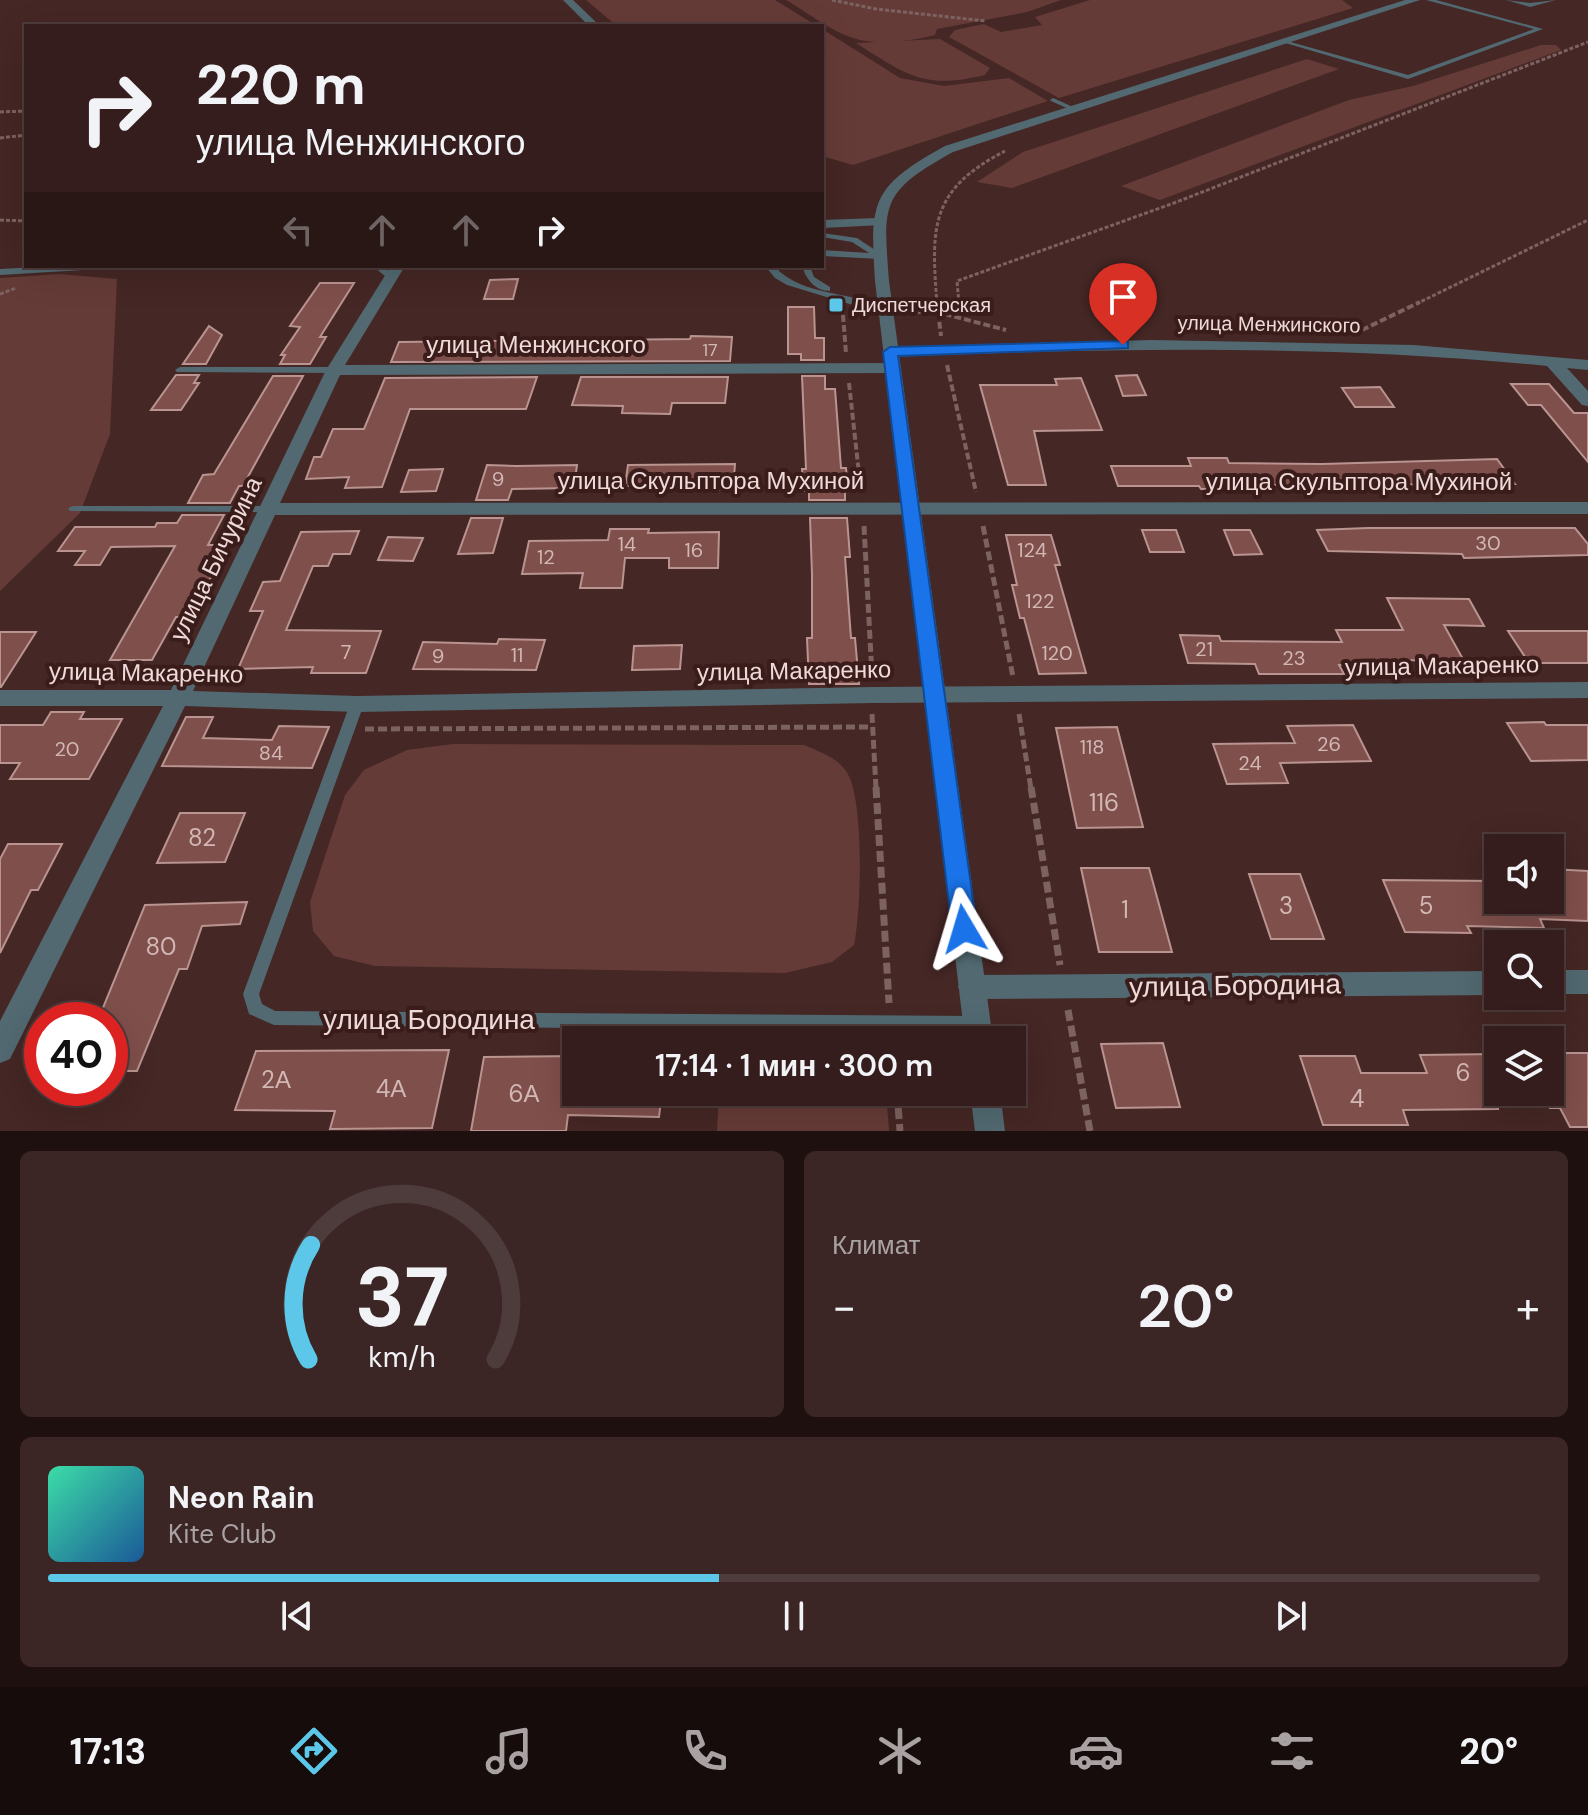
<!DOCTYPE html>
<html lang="ru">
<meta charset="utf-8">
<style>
:root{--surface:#341d1c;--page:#3c2625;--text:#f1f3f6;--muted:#a9a2a3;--line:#4e3b3b;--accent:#5cc7e8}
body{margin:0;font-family:"DM Sans",sans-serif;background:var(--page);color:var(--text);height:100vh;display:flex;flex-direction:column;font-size:30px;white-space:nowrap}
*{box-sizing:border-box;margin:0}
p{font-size:26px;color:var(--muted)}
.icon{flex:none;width:44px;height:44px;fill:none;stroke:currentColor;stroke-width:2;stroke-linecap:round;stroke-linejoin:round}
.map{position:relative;height:1131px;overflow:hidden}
.drawer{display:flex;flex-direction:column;gap:20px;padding:20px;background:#1d100f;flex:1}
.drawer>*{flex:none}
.guide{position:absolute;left:24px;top:24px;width:800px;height:244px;border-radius:0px;box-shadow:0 8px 32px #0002,0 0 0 2px var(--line);background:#341d1c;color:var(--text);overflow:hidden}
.tools{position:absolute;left:1484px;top:834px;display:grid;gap:16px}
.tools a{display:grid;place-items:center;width:80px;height:80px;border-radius:0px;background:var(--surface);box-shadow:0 8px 32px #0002,0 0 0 2px var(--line);font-size:40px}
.speed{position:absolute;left:24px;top:1002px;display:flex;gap:16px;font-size:40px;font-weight:700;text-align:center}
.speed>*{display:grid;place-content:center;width:104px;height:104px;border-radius:50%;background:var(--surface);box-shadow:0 8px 32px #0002,0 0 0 2px var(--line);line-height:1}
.speed .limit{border:12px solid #d22;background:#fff;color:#111}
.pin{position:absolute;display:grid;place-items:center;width:68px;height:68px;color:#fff;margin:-82px -34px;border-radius:50% 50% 50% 0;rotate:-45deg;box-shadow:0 0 8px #0007}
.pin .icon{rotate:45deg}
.me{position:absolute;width:88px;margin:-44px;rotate:353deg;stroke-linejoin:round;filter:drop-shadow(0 0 6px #0008)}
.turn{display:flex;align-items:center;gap:28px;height:168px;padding:0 40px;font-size:36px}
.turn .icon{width:104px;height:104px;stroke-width:2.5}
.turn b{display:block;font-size:56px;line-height:68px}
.lanes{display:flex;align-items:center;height:76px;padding:0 40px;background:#0003;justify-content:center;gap:40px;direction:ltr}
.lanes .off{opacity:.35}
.big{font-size:60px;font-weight:600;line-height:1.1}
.drawer .widget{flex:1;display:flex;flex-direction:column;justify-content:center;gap:12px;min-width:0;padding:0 28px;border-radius:12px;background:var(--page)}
.drawer .dial{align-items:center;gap:0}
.dial svg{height:208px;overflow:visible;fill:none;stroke:var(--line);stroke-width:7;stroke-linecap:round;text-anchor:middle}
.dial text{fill:var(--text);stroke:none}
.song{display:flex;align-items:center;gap:24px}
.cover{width:96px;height:96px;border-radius:12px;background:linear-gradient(135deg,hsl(160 70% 55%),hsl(210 70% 35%))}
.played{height:8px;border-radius:4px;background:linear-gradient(90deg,var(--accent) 45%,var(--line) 45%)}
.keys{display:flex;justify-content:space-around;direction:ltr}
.heat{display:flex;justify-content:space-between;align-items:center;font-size:44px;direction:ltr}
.drawer .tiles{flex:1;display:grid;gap:20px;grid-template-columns:1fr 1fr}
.widget:last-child{grid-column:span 2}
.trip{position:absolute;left:562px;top:1026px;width:464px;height:80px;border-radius:0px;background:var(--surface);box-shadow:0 8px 32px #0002,0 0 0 2px var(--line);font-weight:600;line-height:80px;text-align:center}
.dock{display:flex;height:128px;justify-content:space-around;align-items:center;background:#150c0b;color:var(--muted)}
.dock .icon{width:56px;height:56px}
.dock .on{color:var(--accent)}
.dock b{font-size:36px;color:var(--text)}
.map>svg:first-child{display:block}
.green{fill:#653b37}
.building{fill:#7f4f4b;stroke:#b99490;stroke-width:2}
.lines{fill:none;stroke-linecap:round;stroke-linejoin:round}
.path-far3{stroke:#7c6260;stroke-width:3;stroke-dasharray:4 2;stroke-linecap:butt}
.path-far2{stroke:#7c6260;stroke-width:4;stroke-dasharray:7 3;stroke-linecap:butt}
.path-far1{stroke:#7c6260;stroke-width:5;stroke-dasharray:9 4;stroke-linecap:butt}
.path{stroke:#7c6260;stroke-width:7;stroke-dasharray:11 5;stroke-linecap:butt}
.service{fill:#526971;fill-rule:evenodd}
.minor{fill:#526971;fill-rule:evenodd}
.tertiary{fill:#526971;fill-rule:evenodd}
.route{fill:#1a73e8;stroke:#114b97;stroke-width:2}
.poi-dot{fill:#5cc7e8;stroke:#3a1d1b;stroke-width:3}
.labels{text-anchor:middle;stroke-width:8;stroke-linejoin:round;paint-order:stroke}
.far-number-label{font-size:18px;fill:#d2b7b5}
.far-poi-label{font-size:20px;fill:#eedad8;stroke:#3a1d1b;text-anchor:start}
.far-street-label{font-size:20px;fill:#eedad8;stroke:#3a1d1b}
.number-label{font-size:20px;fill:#d2b7b5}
.street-label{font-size:24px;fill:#eedad8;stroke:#3a1d1b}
.near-number-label{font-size:24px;fill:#d2b7b5}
.near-street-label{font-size:28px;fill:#eedad8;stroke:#3a1d1b}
</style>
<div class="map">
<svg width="1588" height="1131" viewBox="0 0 1588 1131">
<rect width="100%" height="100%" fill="#452725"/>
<g class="green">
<polygon points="586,0 775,0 817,26 617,26"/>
<path d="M786 0H1061L1027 12 937 29 935 35C911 41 877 46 853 38 830 31 807 12 786 0Z"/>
<polygon points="1090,0 1342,0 1353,8 1059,98 949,37 955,30 984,24 1001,32 1042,25 1035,17"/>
<polygon points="822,29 900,78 944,86 1009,78 1048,101 853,165 822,156"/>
<path d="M940 39 990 68 985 75C923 90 907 75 856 43Z"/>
<polygon points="1541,45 1556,45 1561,50 1160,200 1121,186 1349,100 1413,86"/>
<polygon points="1307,59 1339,69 1012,188 977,182 1023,152"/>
<polygon points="59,274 117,279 110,434 80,513 0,591 0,278"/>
<path d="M453 744 804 745C820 752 836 757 846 771 865 797 861 913 854 945L832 962 785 973 375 966 334 956 313 931 310 902 345 795 364 770 407 750Z"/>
<polygon points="883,1035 883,1040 721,1040 721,1036"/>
<polygon points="719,1092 886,1092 889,1131 717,1131"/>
</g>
<g class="building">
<polygon points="518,279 513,299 484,299 490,280"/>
<polygon points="320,283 354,283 320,337 326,337 310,364 280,364 285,355 281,355 300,327 290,326"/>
<polygon points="788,307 814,307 815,338 824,338 824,360 801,360 801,354 788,354"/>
<polygon points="209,326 222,335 206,364 183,364"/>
<polygon points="691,336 732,337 730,361 391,362 399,342 690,339"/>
<polygon points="176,375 199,375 194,383 199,383 181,410 151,410"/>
<polygon points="1137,375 1146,395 1123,396 1116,376"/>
<polygon points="273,376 303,376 243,486 239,486 230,503 188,503 203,475 214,474"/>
<polygon points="802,376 825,376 825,389 835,389 841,468 846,468 848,490 845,490 845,500 809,500 809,491 804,491 802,469 806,469"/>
<polygon points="537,377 526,409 410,409 382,487 345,488 349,477 306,479 314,457 321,457 333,429 364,429 385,378"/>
<polygon points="581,377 728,377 725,403 672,403 670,414 622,413 623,406 572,405"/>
<polygon points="1081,378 1102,430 1034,431 1046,485 1008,485 980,385 1057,385 1055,379"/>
<polygon points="1511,384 1549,384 1574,413 1588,413 1588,462 1541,405 1528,405"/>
<polygon points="1380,387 1394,407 1355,407 1342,388"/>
<polygon points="1188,458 1227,458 1229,463 1322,464 1497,459 1515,484 1239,485 1241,489 1201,489 1199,486 1118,486 1111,466 1191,466"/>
<polygon points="735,464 733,490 689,490 689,485 625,486 628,465"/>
<polygon points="487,465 516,466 577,465 574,488 512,489 508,500 476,500"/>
<polygon points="443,469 436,491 401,492 409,470"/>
<polygon points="182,515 224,515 208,545 228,545 190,617 176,617 152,660 110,660 175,546 111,547 100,565 75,565 85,551 58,551 75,527 155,527 157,523 177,523"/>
<polygon points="471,518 503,518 493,553 458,554"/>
<polygon points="810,518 847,518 850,557 845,557 851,638 855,638 859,684 809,684 807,638 812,638 812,574"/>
<polygon points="1368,528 1575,528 1588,544 1588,555 1464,558 1462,554 1328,551 1317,530"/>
<polygon points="610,529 649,529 648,533 719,532 718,568 669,568 669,558 625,558 622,588 580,588 583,573 522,574 529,541 608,540"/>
<polygon points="1142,530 1176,530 1184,552 1150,552"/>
<polygon points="1224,530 1250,530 1262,554 1234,555"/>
<polygon points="359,531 350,554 333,554 328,566 313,566 286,630 381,631 366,673 311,673 313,667 238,669 263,611 250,611 263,582 280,581 301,532"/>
<polygon points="1006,535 1051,535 1060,565 1055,565 1086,673 1039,674 1024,618 1020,618 1012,585 1017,585"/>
<polygon points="388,537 423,538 413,561 378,560"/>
<polygon points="1387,598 1469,599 1484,626 1444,625 1464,661 1391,660 1393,664 1339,665 1344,674 1259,674 1255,664 1188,663 1180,635 1219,636 1221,641 1342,642 1336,630 1403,630"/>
<polygon points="1508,631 1588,631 1588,663 1529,663"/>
<polygon points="0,632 36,632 1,687 0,687"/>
<polygon points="499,639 545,640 536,670 413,669 423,642 497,644"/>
<polygon points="682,645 680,669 632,670 634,646"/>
<polygon points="51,712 84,712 80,719 122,719 89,779 10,779 20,763 0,763 0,725 43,725"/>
<polygon points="186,717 213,717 203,738 272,740 279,726 329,727 312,768 162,766"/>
<polygon points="1544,722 1546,725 1588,725 1588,760 1531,761 1507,723"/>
<polygon points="1353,725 1371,761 1280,763 1288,783 1227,784 1213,744 1295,743 1287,726"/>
<polygon points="1117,727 1143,827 1077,828 1056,728"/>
<polygon points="180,813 245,813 225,862 157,863"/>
<polygon points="8,844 62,844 38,890 31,890 0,953 0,859"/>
<polygon points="1081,868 1149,868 1172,952 1099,952"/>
<polygon points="1550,869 1588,871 1588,921 1540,919 1544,928 1467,926 1471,933 1405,932 1383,880 1498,881 1498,900 1550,900"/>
<polygon points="1249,874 1300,874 1324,939 1271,939"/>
<polygon points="247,902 240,924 202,926 187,969 179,969 137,1071 110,1071 110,1020 98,1020 145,905"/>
<polygon points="1163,1043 1180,1107 1116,1108 1101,1044"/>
<polygon points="449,1050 432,1128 330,1129 335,1111 235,1110 256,1051"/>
<polygon points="1550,1053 1588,1053 1588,1127 1570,1127 1560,1108 1550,1108"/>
<polygon points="1498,1054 1498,1109 1403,1110 1408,1125 1323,1125 1300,1056 1355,1056 1361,1073 1427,1073 1420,1055"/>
<polygon points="575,1056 571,1092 662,1092 659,1117 568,1115 566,1131 471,1131 484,1057"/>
</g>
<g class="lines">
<g class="path-far3">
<polyline points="832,0 876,9 986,21"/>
<polyline points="0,112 26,111"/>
<polyline points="0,138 26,135"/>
<polyline points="0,220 26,221"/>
<polyline points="0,294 16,288"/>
<path d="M937 304C931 226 930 190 1005 151"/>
<polyline points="959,304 957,281 1174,203 1588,42"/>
<polyline points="1416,304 1588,220"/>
</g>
<g class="path-far2">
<polyline points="937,302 941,336"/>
<polyline points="959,302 960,311 937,312 1006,330"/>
<polyline points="908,312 937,312"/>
<polyline points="843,315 846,353"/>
<polyline points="1362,330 1420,302"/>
<polyline points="947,365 976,492"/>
<polyline points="849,383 861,492"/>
</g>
<g class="path-far1">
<polyline points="864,526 872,676"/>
<polyline points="983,526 1013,677"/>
<polyline points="872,714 876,789"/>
<polyline points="1019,714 1031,789"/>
<polyline points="365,729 872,727"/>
</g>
<g class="path">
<polyline points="876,787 889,1003"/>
<polyline points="1031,787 1060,965"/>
<polyline points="1068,1010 1090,1131"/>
<polyline points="897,1092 900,1131"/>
</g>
<g class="service">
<polygon points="1426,0 1436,0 1543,29 1408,79 1282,42 1287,41 1408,75 1534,29"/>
<polygon points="1506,0 1530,3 1556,0 1530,7"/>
<polygon points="1053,98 1073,107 1074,108 1069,109 1051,101 1050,100"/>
<polygon points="822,233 857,238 884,256 880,259 822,256 822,250 869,253 852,242 822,237"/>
<polygon points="57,266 104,266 100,269 0,275 0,269"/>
<polygon points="373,266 383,266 393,275 386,277"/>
<path d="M765 266H774C804 299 855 289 891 312L886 315 787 285 775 278Z"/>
<path d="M802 266H810L814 277 830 287V291C815 291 806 279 802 266Z"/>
<polygon points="180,367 334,367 339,370 334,373 177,372 175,370"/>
<polygon points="74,506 268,506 274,509 268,512 70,511 68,509 70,507"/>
<polygon points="357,699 362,701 364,704 259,994 262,1004 275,1011 976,1016 982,1019 985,1024 982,1029 976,1032 274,1025 249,1014 243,994 350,704 352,701"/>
</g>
<g class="minor">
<polygon points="563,0 573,0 600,26 589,26"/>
<polygon points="878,218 885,222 883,225 822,228 822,220"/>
<polygon points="391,266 405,266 345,365 892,363 900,368 892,373 340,375 280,503 1588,502 1588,514 275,515 193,691 357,696 873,687 1588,682 1588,698 873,703 357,712 185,706 10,1059 0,1063 0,1021 163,706 0,706 0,690 171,690 326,370"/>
<path d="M1152 340 1414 345 1588 360V370L1567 368 1588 391V406L1582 405 1547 366C1329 344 1109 348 890 357L882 352 890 347Z"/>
<rect x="1550" y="970" width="38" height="24"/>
<polygon points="1498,971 1498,995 972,999 962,995 958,987 962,979 972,975"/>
</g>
<g class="tertiary">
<path d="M1405 0H1420L953 152C881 192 883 203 889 281L993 1040H965L875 281C870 201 871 187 945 146Z"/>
<polygon points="970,1092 1000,1092 1005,1131 975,1131"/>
</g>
</g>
<polygon class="route" points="1123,341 1128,342 1128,348 898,356 977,929 973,936 964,939 956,936 952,929 883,352 890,347"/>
<rect class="poi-dot" x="828" y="297" width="16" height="16" rx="4"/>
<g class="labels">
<g class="far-number-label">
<text x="710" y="356">17</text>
</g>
<g class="far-poi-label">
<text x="852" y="312">Диспетчерская</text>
</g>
<g class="far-street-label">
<text transform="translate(1269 324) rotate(1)" y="7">улица Менжинского</text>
</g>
<g class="number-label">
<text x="498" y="486">9</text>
<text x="1488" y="550">30</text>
<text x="627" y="551">14</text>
<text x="694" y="557">16</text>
<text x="1032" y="557">124</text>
<text x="546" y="564">12</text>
<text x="1040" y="608">122</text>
<text x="1204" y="656">21</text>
<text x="346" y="659">7</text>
<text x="1057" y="660">120</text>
<text x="517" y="662">11</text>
<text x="438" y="663">9</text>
<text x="1294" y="665">23</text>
<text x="1329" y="751">26</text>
<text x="1092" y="754">118</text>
<text x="67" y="756">20</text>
<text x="271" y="760">84</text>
<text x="1250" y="770">24</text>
</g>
<g class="street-label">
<text x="536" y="353">улица Менжинского</text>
<text x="711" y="489">улица Скульптора Мухиной</text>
<text x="1359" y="490">улица Скульптора Мухиной</text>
<text transform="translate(216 559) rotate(-64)" y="8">улица Бичурина</text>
<text transform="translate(1442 666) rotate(-1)" y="8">улица Макаренко</text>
<text transform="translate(794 671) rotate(-1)" y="8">улица Макаренко</text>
<text transform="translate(146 673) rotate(1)" y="8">улица Макаренко</text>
</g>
<g class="near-number-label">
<text x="1104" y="811">116</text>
<text x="202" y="846">82</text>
<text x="1286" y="914">3</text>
<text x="1426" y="914">5</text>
<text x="1125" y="918">1</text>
<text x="161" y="955">80</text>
<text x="1463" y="1081">6</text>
<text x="276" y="1088">2А</text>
<text x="391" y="1097">4А</text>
<text x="524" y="1102">6А</text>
<text x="1357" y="1107">4</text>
</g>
<g class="near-street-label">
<text transform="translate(1235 985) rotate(-1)" y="10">улица Бородина</text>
<text x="429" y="1029">улица Бородина</text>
</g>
</g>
</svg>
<div class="tools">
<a><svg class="icon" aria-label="sound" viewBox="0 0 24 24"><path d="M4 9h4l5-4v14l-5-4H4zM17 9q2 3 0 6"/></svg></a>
<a><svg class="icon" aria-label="search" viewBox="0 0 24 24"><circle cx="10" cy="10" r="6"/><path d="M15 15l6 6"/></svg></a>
<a><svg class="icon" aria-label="layers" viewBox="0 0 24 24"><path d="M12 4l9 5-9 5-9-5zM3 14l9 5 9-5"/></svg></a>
</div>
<div class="speed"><div class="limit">40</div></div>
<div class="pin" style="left:1123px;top:345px;background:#d93025"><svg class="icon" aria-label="arrive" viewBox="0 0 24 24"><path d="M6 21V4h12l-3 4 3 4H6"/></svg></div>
<svg class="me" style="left:964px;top:929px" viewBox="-20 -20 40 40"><path d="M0-17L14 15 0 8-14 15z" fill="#1a73e8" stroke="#fff" stroke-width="4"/></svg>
<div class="trip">17:14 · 1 мин · 300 m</div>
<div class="guide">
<div class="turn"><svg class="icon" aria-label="right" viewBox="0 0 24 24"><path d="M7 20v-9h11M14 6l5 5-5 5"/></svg><div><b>220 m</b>улица Менжинского</div></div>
<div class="lanes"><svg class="icon off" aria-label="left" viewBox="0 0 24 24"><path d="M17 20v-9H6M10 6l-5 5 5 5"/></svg><svg class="icon off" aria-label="ahead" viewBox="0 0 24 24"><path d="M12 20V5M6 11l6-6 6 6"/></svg><svg class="icon off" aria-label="ahead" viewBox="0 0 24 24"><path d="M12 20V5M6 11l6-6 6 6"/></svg><svg class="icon" aria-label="right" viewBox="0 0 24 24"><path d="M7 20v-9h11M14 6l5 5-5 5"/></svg></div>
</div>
</div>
<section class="drawer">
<div class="tiles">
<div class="widget dial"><svg viewBox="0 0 100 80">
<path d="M14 69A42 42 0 1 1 86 69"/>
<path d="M14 69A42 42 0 0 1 15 25" stroke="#5cc7e8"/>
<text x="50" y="56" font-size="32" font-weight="700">37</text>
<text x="50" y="72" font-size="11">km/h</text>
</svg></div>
<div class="widget"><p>Климат</p>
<div class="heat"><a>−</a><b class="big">20°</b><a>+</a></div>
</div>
<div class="widget">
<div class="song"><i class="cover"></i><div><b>Neon Rain</b><p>Kite Club</p></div></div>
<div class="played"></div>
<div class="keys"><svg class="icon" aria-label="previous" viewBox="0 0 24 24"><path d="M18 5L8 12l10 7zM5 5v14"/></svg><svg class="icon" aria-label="pause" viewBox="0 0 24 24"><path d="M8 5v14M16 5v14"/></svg><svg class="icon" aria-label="next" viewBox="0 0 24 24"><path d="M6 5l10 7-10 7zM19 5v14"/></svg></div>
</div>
</div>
</section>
<nav class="dock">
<b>17:13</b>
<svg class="icon on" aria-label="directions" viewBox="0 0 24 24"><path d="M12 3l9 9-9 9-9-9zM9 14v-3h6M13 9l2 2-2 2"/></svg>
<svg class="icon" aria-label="music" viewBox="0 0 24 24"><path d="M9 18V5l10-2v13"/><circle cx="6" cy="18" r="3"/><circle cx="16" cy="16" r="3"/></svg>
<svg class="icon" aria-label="phone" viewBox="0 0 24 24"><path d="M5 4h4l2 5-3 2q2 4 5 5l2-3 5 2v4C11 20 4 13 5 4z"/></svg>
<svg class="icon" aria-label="climate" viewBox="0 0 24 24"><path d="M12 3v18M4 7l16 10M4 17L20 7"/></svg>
<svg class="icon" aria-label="car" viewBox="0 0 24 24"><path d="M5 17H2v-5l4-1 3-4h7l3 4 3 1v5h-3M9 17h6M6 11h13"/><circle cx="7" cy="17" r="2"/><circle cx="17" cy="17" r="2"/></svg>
<svg class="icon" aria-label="filters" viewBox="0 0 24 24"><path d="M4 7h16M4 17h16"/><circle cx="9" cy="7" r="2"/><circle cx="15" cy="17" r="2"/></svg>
<b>20°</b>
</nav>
